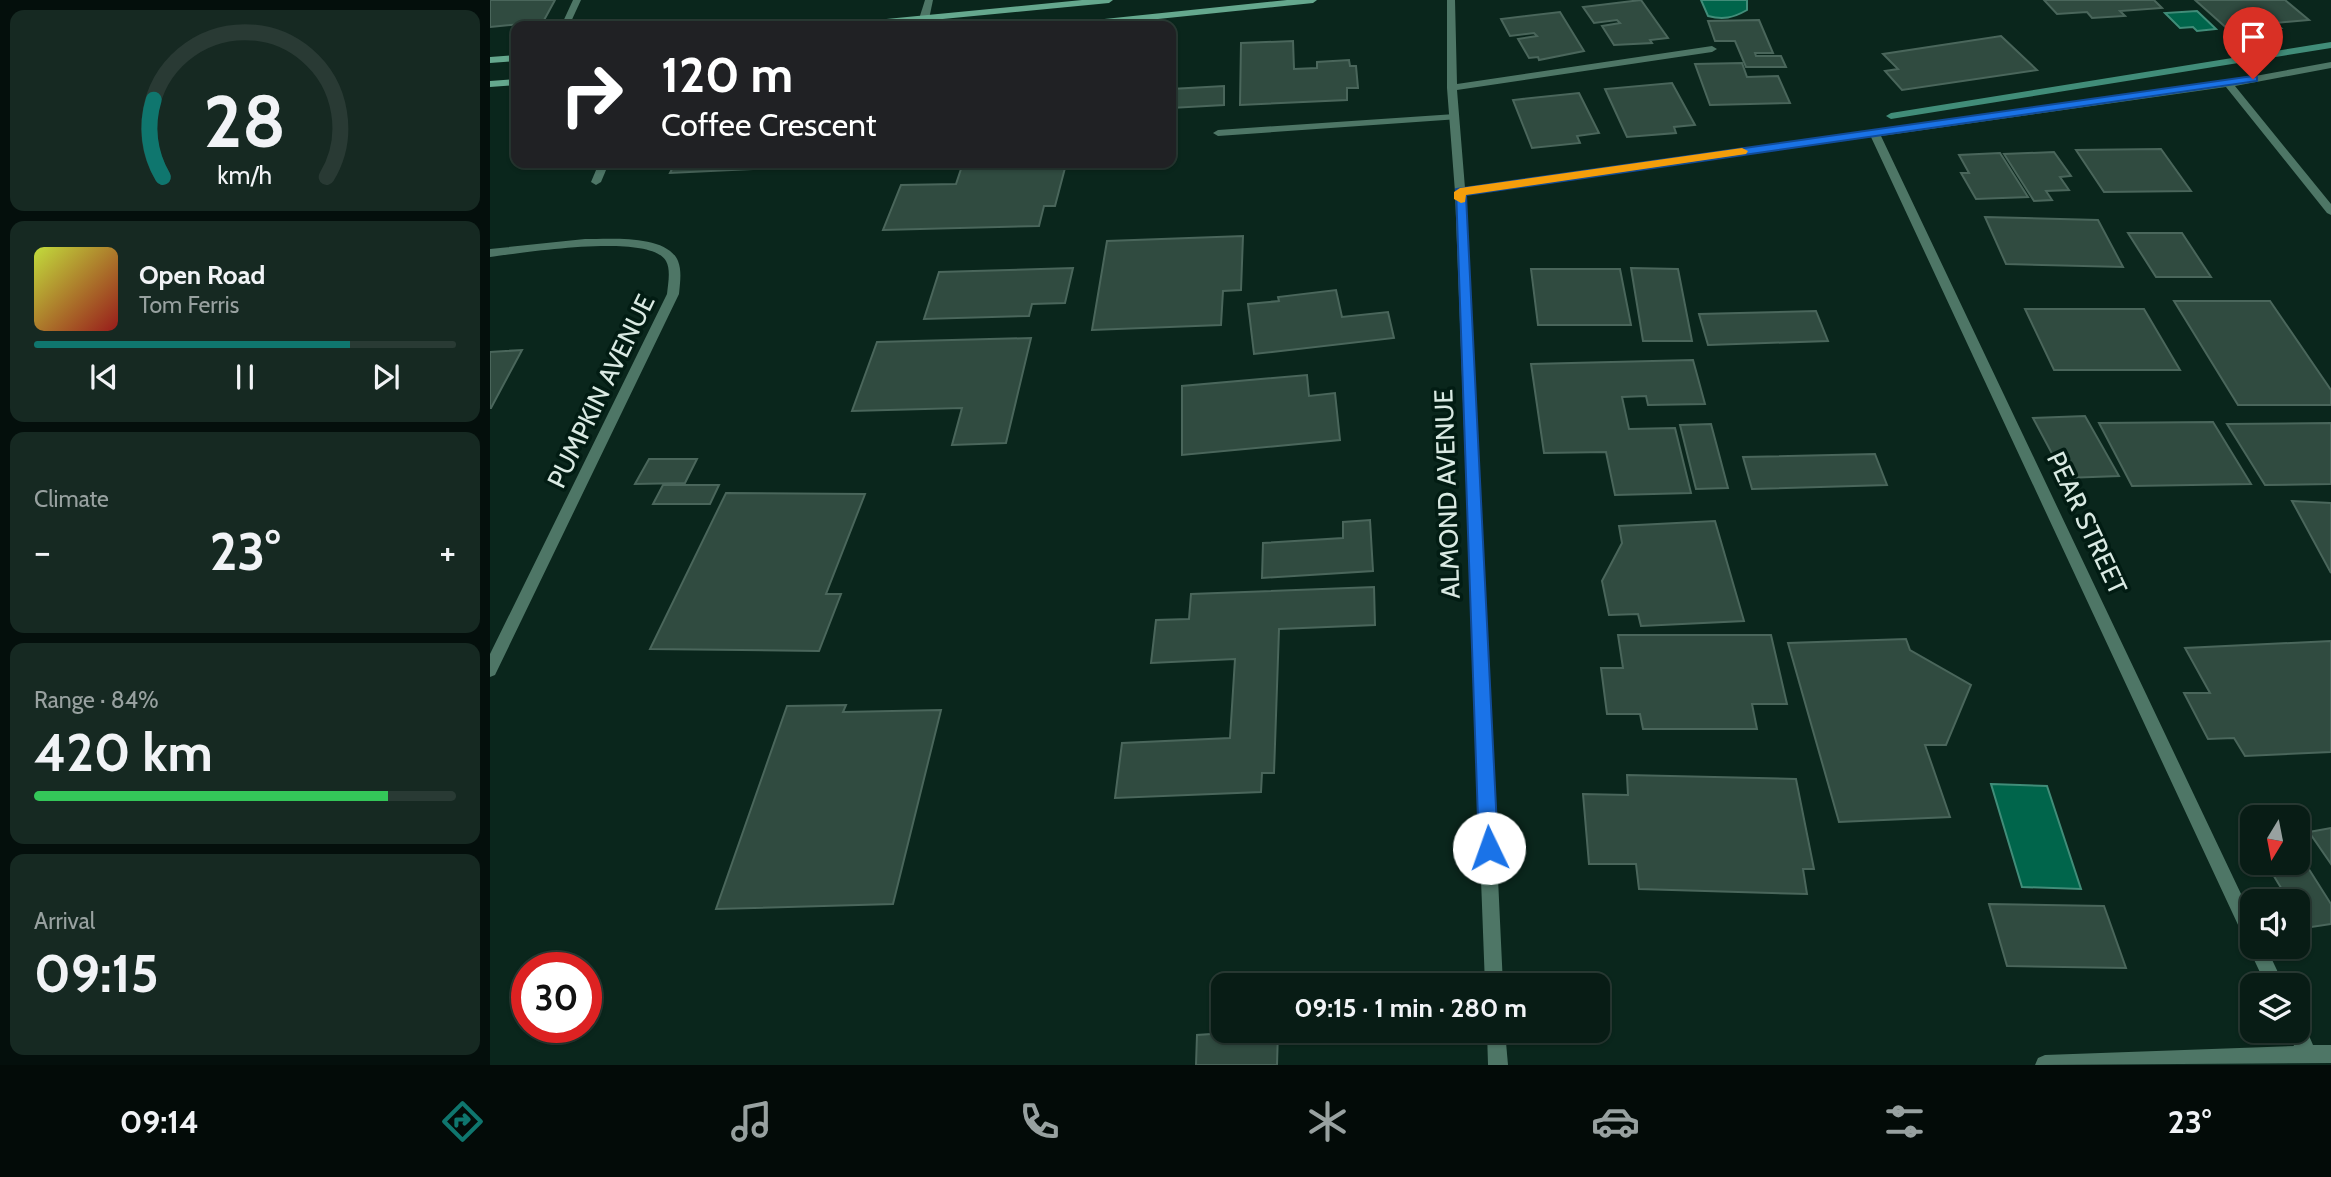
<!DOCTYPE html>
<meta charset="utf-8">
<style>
:root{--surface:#081c15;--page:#162922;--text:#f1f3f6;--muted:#98a1a0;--line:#293a34;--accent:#0f766e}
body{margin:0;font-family:Cabin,sans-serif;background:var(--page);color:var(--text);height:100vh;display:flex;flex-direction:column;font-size:26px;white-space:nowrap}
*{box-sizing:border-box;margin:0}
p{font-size:23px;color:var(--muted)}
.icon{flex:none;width:38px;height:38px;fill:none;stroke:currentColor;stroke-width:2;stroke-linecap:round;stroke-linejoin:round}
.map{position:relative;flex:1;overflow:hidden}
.side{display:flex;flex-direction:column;gap:10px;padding:10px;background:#040f0c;width:490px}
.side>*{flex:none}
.banner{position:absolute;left:21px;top:21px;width:665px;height:147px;border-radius:14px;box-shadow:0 2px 5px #0004,0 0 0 2px var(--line);background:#202124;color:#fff;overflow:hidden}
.needle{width:46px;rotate:190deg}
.buttons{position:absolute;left:1750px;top:805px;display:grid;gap:14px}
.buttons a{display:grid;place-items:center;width:70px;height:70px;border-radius:14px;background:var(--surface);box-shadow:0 2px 5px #0004,0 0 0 2px var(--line);font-size:35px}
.speed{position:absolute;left:21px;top:952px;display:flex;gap:14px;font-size:35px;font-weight:700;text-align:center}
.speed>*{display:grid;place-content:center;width:91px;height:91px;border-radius:50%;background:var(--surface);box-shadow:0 2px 5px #0004,0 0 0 2px var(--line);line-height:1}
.speed .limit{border:10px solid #d22;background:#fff;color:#111}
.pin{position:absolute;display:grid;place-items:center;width:60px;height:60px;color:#fff;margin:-72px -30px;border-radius:50% 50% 50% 0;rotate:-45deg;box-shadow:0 0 7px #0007}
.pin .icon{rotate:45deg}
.me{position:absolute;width:77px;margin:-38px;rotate:357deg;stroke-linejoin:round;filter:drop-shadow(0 0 5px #0008)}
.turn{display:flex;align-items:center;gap:24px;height:147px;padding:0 35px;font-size:32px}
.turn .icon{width:91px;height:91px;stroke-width:2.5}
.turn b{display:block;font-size:49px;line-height:60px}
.big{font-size:52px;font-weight:700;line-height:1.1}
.side .tile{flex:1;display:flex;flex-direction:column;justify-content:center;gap:10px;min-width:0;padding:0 24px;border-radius:14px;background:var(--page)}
.side .dial{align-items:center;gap:0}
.dial svg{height:182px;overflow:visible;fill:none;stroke:var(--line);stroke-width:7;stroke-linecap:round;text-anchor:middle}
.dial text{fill:var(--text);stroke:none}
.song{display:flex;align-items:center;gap:21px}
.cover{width:84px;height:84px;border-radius:10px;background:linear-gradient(135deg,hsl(70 70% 55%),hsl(0 70% 35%))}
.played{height:7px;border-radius:4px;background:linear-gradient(90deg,var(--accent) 75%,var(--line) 75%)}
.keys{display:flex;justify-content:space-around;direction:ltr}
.heat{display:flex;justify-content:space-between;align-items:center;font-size:38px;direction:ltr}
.charge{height:10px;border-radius:5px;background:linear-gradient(90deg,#34c759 84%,var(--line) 0)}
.trip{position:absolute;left:721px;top:973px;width:399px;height:70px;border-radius:14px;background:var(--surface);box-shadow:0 2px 5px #0004,0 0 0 2px var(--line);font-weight:700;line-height:70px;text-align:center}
.tab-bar{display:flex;height:112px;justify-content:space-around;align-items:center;background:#030b08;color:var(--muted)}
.tab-bar .icon{width:49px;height:49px}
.tab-bar .current{color:var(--accent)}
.tab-bar b{font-size:32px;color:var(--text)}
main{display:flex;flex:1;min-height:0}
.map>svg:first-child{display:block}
.water{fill:#00654b;stroke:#418d79;stroke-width:2}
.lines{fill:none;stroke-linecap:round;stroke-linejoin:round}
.stream{fill:#418d79;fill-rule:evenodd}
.building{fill:#304b40;stroke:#4a665b;stroke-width:2}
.lane{fill:#4e7666;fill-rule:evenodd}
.street{fill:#4e7666;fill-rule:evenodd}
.secondary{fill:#65a88e;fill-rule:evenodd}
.route{fill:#1a73e8;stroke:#114b97;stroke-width:2}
.slow{fill:#f59e0b}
.labels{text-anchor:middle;stroke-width:7;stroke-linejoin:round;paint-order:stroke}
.street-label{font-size:26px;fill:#daeae3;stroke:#021c13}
</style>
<main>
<section class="side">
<div class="tile dial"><svg viewBox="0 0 100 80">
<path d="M14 69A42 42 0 1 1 86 69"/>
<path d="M14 69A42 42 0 0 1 10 35" stroke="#0f766e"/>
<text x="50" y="56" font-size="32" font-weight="700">28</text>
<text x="50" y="72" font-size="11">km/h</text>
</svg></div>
<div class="tile">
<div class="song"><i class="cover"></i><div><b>Open Road</b><p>Tom Ferris</p></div></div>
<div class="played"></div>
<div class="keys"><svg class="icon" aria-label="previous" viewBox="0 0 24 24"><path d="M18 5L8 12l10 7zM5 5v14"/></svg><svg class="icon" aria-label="pause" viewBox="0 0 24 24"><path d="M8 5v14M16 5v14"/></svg><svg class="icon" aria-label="next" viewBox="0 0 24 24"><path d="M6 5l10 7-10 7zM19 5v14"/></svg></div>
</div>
<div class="tile"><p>Climate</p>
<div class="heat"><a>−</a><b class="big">23°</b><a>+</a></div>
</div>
<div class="tile"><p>Range · 84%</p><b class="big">420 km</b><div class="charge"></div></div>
<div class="tile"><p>Arrival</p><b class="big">09:15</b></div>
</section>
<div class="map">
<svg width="1841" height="1065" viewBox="0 0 1841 1065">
<rect width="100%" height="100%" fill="#0a261c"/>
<g class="water">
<path d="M1211 0H1257V10C1243 18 1233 20 1218 16Z"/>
<polygon points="1707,11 1726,29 1707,31 1703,27 1690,28 1675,13"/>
<polygon points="1501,784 1557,786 1591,889 1532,887"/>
</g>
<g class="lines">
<polygon class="stream" points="1841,42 1841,48 1401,119 1396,116 1401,113"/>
</g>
<g class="building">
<polygon points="0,0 65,0 53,22 0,27"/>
<polygon points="1151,0 1178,38 1160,40 1162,43 1124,45 1112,26 1130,23 1127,20 1104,23 1093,7"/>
<polygon points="1554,0 1664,0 1672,8 1630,11 1635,16 1602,18 1597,12 1567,14"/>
<polygon points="1705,0 1795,0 1819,20 1785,23 1791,28 1741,32"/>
<polygon points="1070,12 1094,51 1049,60 1048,57 1039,58 1028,39 1047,36 1044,33 1020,36 1011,19"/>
<polygon points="1269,20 1283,53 1265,53 1266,56 1291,56 1296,67 1256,67 1245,41 1225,41 1218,21"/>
<polygon points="1511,36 1547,70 1412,90 1395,71 1408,69 1393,54"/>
<polygon points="803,41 804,69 827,68 827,62 859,60 860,66 866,66 868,88 857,88 857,100 750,105 751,43"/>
<polygon points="1252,63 1257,77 1288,76 1300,103 1220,105 1205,64"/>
<polygon points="1182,83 1205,125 1184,127 1186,133 1137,137 1115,89"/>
<polygon points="734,86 734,105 681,108 681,89"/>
<polygon points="1089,93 1109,133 1087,136 1090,143 1042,148 1023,100"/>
<polygon points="1671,149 1701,191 1614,192 1586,150"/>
<polygon points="1564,152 1581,176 1570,177 1579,190 1556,191 1562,200 1544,201 1514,154"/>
<polygon points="1510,153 1538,197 1486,199 1471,173 1479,173 1469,155"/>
<polygon points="185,163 288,163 286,168 180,173"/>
<polygon points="473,163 565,163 564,168 575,168 565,206 554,206 549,226 393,230 411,185 466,184"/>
<polygon points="1495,217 1608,220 1633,267 1516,264"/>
<polygon points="1638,233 1692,233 1721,277 1666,277"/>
<polygon points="753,236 751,290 733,291 731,325 602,330 617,241"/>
<polygon points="583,268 575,303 542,304 539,316 434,319 449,272"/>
<polygon points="1141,268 1188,269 1202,341 1153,341"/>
<polygon points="1041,269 1130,269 1141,325 1048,325"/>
<polygon points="846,290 852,317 898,312 904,338 764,354 758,304 789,301 788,297"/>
<polygon points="1684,301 1780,301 1841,390 1841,405 1748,405"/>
<polygon points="1535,309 1654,309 1690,370 1564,370"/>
<polygon points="1326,311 1338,341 1218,345 1209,314"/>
<polygon points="541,338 516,443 462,445 472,408 362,411 387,342"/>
<polygon points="32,350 1,408 0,408 0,352"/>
<polygon points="1203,360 1215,404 1158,405 1156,396 1132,397 1139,429 1185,428 1201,493 1125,495 1116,452 1054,453 1041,364"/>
<polygon points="817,375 819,396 845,393 850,440 692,455 692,386"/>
<polygon points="1595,416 1629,476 1575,478 1543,418"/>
<polygon points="1723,422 1761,484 1642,486 1609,423"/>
<polygon points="1841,423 1841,484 1775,485 1737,424"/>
<polygon points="1221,424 1238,488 1206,489 1190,425"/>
<polygon points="1385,454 1397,485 1262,489 1253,457"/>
<polygon points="159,459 207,459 195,483 145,484"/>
<polygon points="173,485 229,485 220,504 163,504"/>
<polygon points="236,493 375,494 336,594 351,594 329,651 160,649"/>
<polygon points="1802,501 1841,503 1841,573"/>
<polygon points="880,520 883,571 772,578 773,543 853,538 853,522"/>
<polygon points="1225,521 1254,621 1151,626 1148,614 1119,615 1112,581 1132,543 1129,526"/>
<polygon points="884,587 885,625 789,629 784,773 772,773 771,792 625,798 632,743 740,738 745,659 661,663 666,620 699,619 701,594"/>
<polygon points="1128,635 1281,635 1297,704 1262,704 1267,729 1153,729 1150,714 1117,714 1111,668 1133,668"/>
<polygon points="1416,639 1420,650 1481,685 1456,745 1435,745 1460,817 1349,822 1298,643"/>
<polygon points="1841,641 1841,752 1755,756 1744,738 1718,739 1694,693 1720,693 1695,648"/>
<polygon points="356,705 353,712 451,710 403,904 226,909 297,706"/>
<polygon points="1137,775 1306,779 1324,869 1313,869 1317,894 1149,889 1146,864 1099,864 1093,794 1138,795"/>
<polygon points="1841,828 1841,864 1819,832"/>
<polygon points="1815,863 1841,904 1841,924 1815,928 1808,916 1808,901 1799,901 1779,868"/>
<polygon points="1499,904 1614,906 1636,968 1517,966"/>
<polygon points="765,1031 788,1031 787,1065 706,1065 707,1035"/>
</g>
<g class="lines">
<g class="lane">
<polygon points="83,0 91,0 79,26 71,26"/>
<polygon points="435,0 443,0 439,19 434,22 429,19"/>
<polygon points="965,114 969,115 969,119 728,136 723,133 728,130"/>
<polygon points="109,163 119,163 111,182 106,185 101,182"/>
</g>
<g class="street">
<polygon points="957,0 965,0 967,84 1222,46 1227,49 1222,52 967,90 975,188 1738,81 1841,62 1841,68 1745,86 1841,204 1841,215 1837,213 1736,87 1391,136 1762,917 1762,947 1776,947 1794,985 1776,985 1758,947 1759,944 1756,942 1381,137 976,195 1013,985 995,985 965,192 957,88"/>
<path d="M95 239C119 239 177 234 188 261 192 271 190 283 189 294L5 675 0 677V654L177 294C178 284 181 270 176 261 160 232 31 253 0 257V249Z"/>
<polygon points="1808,1022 1814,1024 1823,1045 1841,1045 1841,1063 1545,1065 1548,1058 1555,1055 1804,1046 1798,1031 1808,1031"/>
<polygon points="997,1031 1015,1031 1018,1065 998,1065"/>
</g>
<g class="secondary">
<polygon points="592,0 623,0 619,3 380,26 350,26 355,23"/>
<polygon points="797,0 827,0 823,3 600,26 571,26 576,23"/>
<polygon points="26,55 26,61 0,63 0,57"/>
<polygon points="26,79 26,85 0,87 0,81"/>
</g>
</g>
<polygon class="route" points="1763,76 1767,77 1767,81 976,195 1008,848 1005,855 999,858 992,855 989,848 966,189"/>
<polygon class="slow" points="1252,148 1258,151 1256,154 976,195 975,202 971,203 964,199 964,192 970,188"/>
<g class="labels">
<g class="street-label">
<text transform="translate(111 391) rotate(-64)" y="9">PUMPKIN AVENUE</text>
<text transform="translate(957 494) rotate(-92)" y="9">ALMOND AVENUE</text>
<text transform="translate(1597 523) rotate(65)" y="9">PEAR STREET</text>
</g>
</g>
</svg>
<div class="buttons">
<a><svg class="needle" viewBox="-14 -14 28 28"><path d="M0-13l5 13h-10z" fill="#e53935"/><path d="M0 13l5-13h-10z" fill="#98a1a0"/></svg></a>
<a><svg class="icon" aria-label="sound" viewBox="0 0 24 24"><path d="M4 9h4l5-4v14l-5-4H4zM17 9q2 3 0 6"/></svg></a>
<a><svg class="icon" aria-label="layers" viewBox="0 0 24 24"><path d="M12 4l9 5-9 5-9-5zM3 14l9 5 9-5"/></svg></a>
</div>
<div class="speed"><div class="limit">30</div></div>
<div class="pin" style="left:1763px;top:79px;background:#d93025"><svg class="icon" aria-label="arrive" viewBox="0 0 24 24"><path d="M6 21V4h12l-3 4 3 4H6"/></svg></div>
<svg class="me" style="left:999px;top:848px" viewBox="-20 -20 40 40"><circle r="19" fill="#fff"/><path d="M0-13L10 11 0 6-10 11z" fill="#1a73e8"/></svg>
<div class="trip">09:15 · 1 min · 280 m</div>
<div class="banner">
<div class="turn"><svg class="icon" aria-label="right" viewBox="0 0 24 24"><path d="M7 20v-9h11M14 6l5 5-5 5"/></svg><div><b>120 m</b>Coffee Crescent</div></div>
</div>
</div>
</main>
<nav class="tab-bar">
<b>09:14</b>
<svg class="icon current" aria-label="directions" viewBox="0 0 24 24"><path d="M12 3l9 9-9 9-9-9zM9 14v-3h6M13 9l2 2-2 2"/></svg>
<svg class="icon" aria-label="music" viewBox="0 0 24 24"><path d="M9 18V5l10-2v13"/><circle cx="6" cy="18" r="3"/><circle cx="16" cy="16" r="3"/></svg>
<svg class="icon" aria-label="phone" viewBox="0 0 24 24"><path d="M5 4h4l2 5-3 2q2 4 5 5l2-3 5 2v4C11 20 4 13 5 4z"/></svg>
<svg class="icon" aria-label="climate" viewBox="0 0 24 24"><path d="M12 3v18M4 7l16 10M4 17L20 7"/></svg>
<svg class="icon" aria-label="car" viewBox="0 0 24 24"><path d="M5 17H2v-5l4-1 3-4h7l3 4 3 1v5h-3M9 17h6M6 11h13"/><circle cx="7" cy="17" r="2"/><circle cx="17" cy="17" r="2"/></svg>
<svg class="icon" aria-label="filters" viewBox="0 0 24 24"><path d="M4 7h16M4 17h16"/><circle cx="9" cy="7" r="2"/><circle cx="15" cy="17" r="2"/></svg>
<b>23°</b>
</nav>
